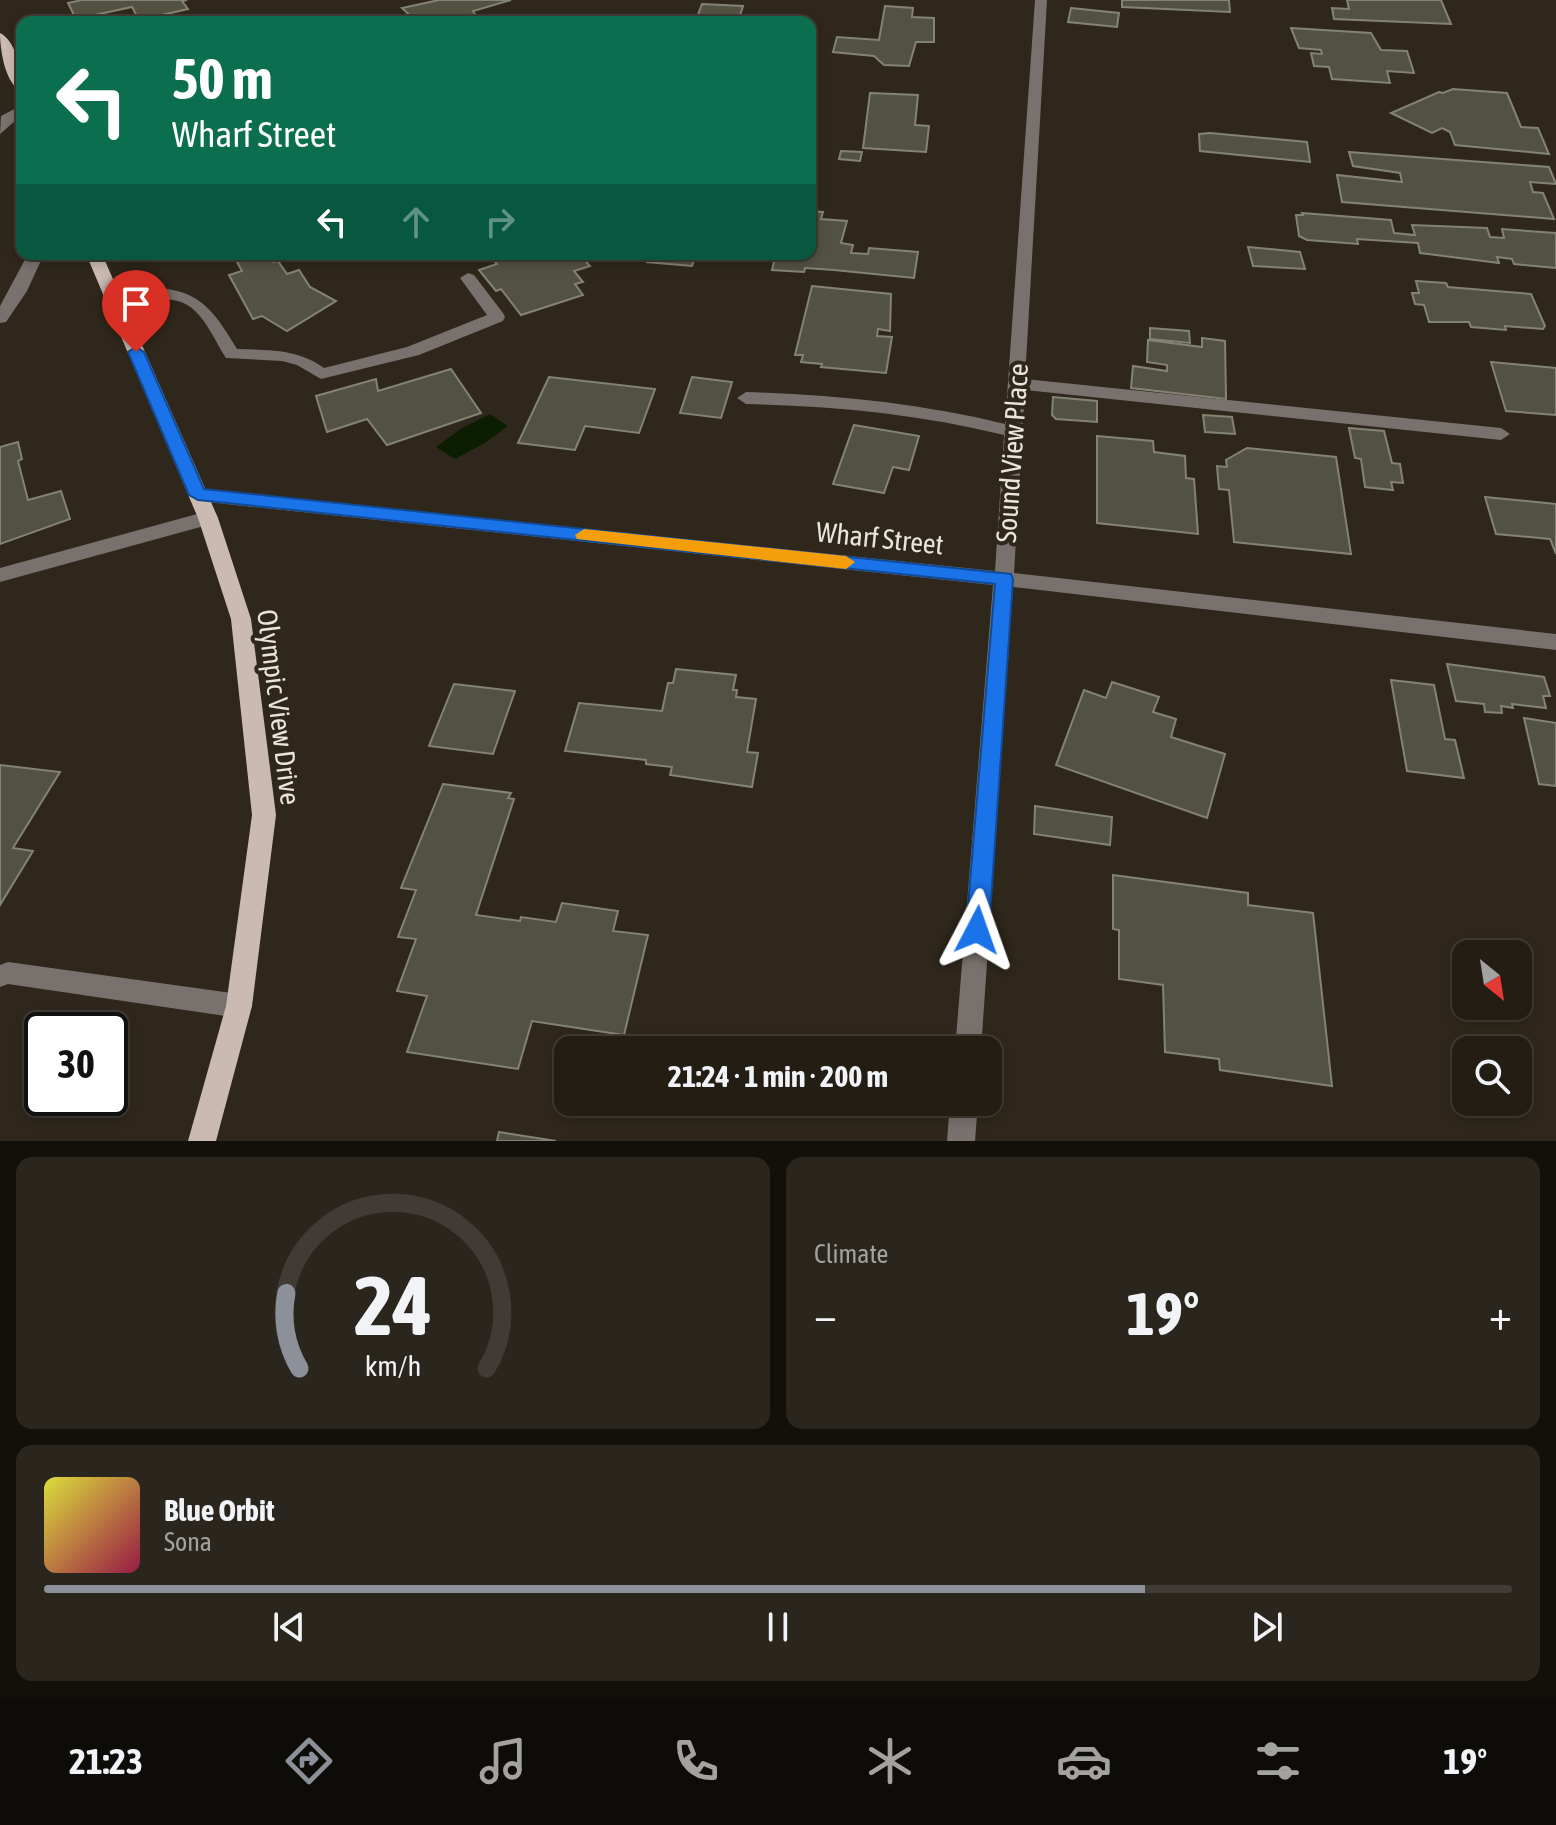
<!DOCTYPE html>
<meta charset="utf-8">
<style>
:root{--surface:#231d14;--page:#2b261d;--text:#f1f3f6;--muted:#a3a2a0;--line:#403b34;--accent:#8c9099}
body{margin:0;font-family:"Asap Condensed",sans-serif;background:var(--page);color:var(--text);height:100vh;display:flex;flex-direction:column;font-size:30px;white-space:nowrap}
*{box-sizing:border-box;margin:0}
p{font-size:26px;color:var(--muted)}
.icon{flex:none;width:44px;height:44px;fill:none;stroke:currentColor;stroke-width:2;stroke-linecap:round;stroke-linejoin:round}
.map{position:relative;height:1141px;overflow:hidden}
.drawer{display:flex;flex-direction:column;gap:16px;padding:16px;background:#13100b;flex:1}
.drawer>*{flex:none}
.top-card{position:absolute;left:16px;top:16px;width:800px;height:244px;border-radius:16px;box-shadow:0 4px 12px #0003,0 0 0 2px var(--line);background:#0b6e4f;color:#fff;overflow:hidden}
.needle{width:52px;rotate:150deg}
.tools{position:absolute;left:1452px;top:940px;display:grid;gap:16px}
.tools a{display:grid;place-items:center;width:80px;height:80px;border-radius:16px;background:var(--surface);box-shadow:0 4px 12px #0003,0 0 0 2px var(--line);font-size:40px}
.speed{position:absolute;left:24px;top:1012px;display:flex;gap:16px;font-size:40px;font-weight:700;text-align:center}
.speed>*{display:grid;place-content:center;width:104px;height:104px;border-radius:50%;background:var(--surface);box-shadow:0 4px 12px #0003,0 0 0 2px var(--line);line-height:1}
.speed .limit{border:4px solid #111;border-radius:12px;background:#fff;color:#111}
.pin{position:absolute;display:grid;place-items:center;width:68px;height:68px;color:#fff;margin:-82px -34px;border-radius:50% 50% 50% 0;rotate:-45deg;box-shadow:0 0 8px #0007}
.pin .icon{rotate:45deg}
.me{position:absolute;width:88px;margin:-44px;rotate:4deg;stroke-linejoin:round;filter:drop-shadow(0 0 6px #0008)}
.turn{display:flex;align-items:center;gap:28px;height:168px;padding:0 24px;font-size:36px}
.turn .icon{width:104px;height:104px;stroke-width:2.5}
.turn b{display:block;font-size:56px;line-height:68px}
.lanes{display:flex;align-items:center;height:76px;padding:0 24px;background:#0003;justify-content:center;gap:40px;direction:ltr}
.lanes .off{opacity:.35}
.big{font-size:60px;font-weight:700;line-height:1.1}
.drawer .widget{flex:1;display:flex;flex-direction:column;justify-content:center;gap:12px;min-width:0;padding:0 28px;border-radius:16px;background:var(--page)}
.drawer .dial{align-items:center;gap:0}
.dial svg{height:208px;overflow:visible;fill:none;stroke:var(--line);stroke-width:7;stroke-linecap:round;text-anchor:middle}
.dial text{fill:var(--text);stroke:none}
.song{display:flex;align-items:center;gap:24px}
.cover{width:96px;height:96px;border-radius:12px;background:linear-gradient(135deg,hsl(60 70% 55%),hsl(340 70% 35%))}
.played{height:8px;border-radius:4px;background:linear-gradient(90deg,var(--accent) 75%,var(--line) 75%)}
.keys{display:flex;justify-content:space-around;direction:ltr}
.heat{display:flex;justify-content:space-between;align-items:center;font-size:44px;direction:ltr}
.drawer .tiles{flex:1;display:grid;gap:16px;grid-template-columns:1fr 1fr}
.widget:last-child{grid-column:span 2}
.trip{position:absolute;left:554px;top:1036px;width:448px;height:80px;border-radius:16px;background:var(--surface);box-shadow:0 4px 12px #0003,0 0 0 2px var(--line);font-weight:700;line-height:80px;text-align:center}
.menu{display:flex;height:128px;justify-content:space-around;align-items:center;background:#0e0c08;color:var(--muted)}
.menu .icon{width:56px;height:56px}
.menu .selected{color:var(--accent)}
.menu b{font-size:36px;color:var(--text)}
.map>svg:first-child{display:block}
.water{fill:#0b1e00}
.building{fill:#525142;stroke:#848373;stroke-width:2}
.lines{fill:none;stroke-linecap:round;stroke-linejoin:round}
.minor{fill:#79716d;fill-rule:evenodd}
.major{fill:#cabab2;fill-rule:evenodd}
.route{fill:#1a73e8;stroke:#114b97;stroke-width:2}
.slow{fill:#f59e0b}
.labels{text-anchor:middle;stroke-width:8;stroke-linejoin:round;paint-order:stroke}
.street-label{font-size:28px;fill:#e9e4dc;stroke:#2f271b}
</style>
<div class="map">
<svg width="1556" height="1141" viewBox="0 0 1556 1141">
<rect width="100%" height="100%" fill="#2f271b"/>
<polygon class="water" points="490,414 508,426 485,443 455,459 436,447 462,428"/>
<g class="building">
<polygon points="82,0 187,0 182,1 188,9 139,20 132,7 76,19 68,3"/>
<polygon points="439,0 511,0 473,11 476,16 457,20 454,16 417,22 402,8"/>
<polygon points="1122,0 1229,0 1230,12 1122,7"/>
<polygon points="1347,0 1441,0 1451,24 1334,19 1332,8 1349,9"/>
<polygon points="702,4 743,6 738,22 683,22 695,22"/>
<polygon points="885,6 913,8 912,17 934,18 934,42 916,42 909,66 884,65 874,56 833,52 837,37 879,40"/>
<polygon points="1071,8 1119,13 1117,27 1068,22"/>
<polygon points="1291,28 1371,33 1381,50 1407,51 1414,73 1387,71 1390,83 1332,79 1329,67 1314,66 1311,53 1322,54 1321,50 1299,48"/>
<polygon points="1453,89 1507,93 1521,127 1538,128 1549,154 1455,145 1450,132 1442,128 1432,133 1391,113 1439,92 1443,93"/>
<polygon points="870,93 918,95 915,125 929,126 926,152 863,148"/>
<polygon points="1210,133 1307,142 1310,162 1200,151 1199,134"/>
<polygon points="841,151 862,152 860,161 839,159"/>
<polygon points="1349,152 1549,167 1556,184 1530,182 1533,192 1543,193 1554,219 1342,202 1337,175 1402,182 1400,173 1353,166"/>
<polygon points="810,211 823,212 821,219 847,221 841,243 853,245 851,253 868,254 869,248 918,252 914,278 834,270 805,268 804,272 772,270 776,254 810,254"/>
<polygon points="1302,213 1391,220 1394,233 1415,235 1412,225 1487,228 1490,237 1504,238 1502,229 1556,233 1556,268 1514,264 1512,259 1497,257 1499,263 1420,253 1418,243 1357,239 1358,244 1307,240 1299,236 1296,215 1303,215"/>
<polygon points="1248,247 1300,252 1305,269 1253,266"/>
<polygon points="267,254 273,262 278,261 287,274 299,270 310,287 336,301 287,331 262,316 253,319 229,275 242,271 237,262"/>
<polygon points="488,254 584,254 580,255 590,266 574,271 583,282 575,284 583,295 521,315 501,289 496,291 479,270 497,264"/>
<polygon points="650,254 696,254 692,266 647,262"/>
<polygon points="1416,281 1446,283 1448,287 1531,294 1545,326 1543,329 1505,326 1506,330 1471,327 1469,322 1429,322 1424,305 1415,304 1412,293 1419,293"/>
<polygon points="812,286 891,294 890,331 878,329 877,336 892,337 886,373 821,367 822,364 801,362 803,355 795,355"/>
<polygon points="1150,328 1189,331 1190,343 1150,339"/>
<polygon points="1202,338 1225,341 1226,399 1131,388 1133,366 1167,371 1167,365 1147,362 1148,340 1202,347"/>
<polygon points="1491,362 1556,368 1556,415 1506,411"/>
<polygon points="451,369 481,413 387,445 367,419 327,432 316,396 376,379 378,391"/>
<polygon points="549,377 655,389 639,433 585,426 575,450 518,443"/>
<polygon points="692,377 732,382 721,418 680,413"/>
<polygon points="1053,397 1097,401 1097,422 1056,419 1052,415"/>
<polygon points="1203,415 1232,417 1235,434 1205,432"/>
<polygon points="854,425 919,436 909,470 893,467 884,493 833,484"/>
<polygon points="1349,428 1384,431 1392,463 1400,464 1403,483 1391,482 1393,490 1365,487 1361,459 1355,458"/>
<polygon points="1097,436 1153,441 1154,452 1185,456 1186,478 1194,479 1198,534 1097,523"/>
<polygon points="18,442 22,459 18,461 28,500 61,491 70,519 0,544 0,447"/>
<polygon points="1247,448 1336,457 1351,554 1234,542 1229,490 1219,489 1217,466 1227,467 1226,460"/>
<polygon points="1485,497 1556,504 1556,554 1550,539 1496,534"/>
<polygon points="1447,664 1544,677 1550,696 1543,696 1546,708 1512,704 1513,708 1501,706 1502,713 1485,712 1484,704 1456,701"/>
<polygon points="676,669 736,675 733,690 737,690 736,697 756,699 747,752 758,753 752,787 670,775 672,767 646,764 646,760 565,751 579,703 662,711 668,683 673,683"/>
<polygon points="1391,680 1434,685 1445,739 1455,740 1464,778 1407,771"/>
<polygon points="1112,682 1159,697 1153,712 1176,719 1171,737 1225,754 1207,818 1056,765 1084,690 1106,698"/>
<polygon points="454,684 515,691 493,754 429,746"/>
<polygon points="1524,718 1556,723 1556,786 1539,784"/>
<polygon points="0,765 60,772 13,848 33,851 0,905"/>
<polygon points="443,784 511,793 508,798 514,799 476,915 520,921 521,917 556,922 562,903 618,911 613,931 648,935 624,1035 532,1021 518,1069 407,1052 427,996 397,991 416,939 398,937 416,890 401,888"/>
<polygon points="1035,806 1112,817 1110,845 1034,834"/>
<polygon points="1113,875 1248,893 1248,905 1313,913 1332,1086 1220,1070 1219,1059 1165,1052 1163,985 1119,979 1119,930 1113,929"/>
<polygon points="499,1132 556,1141 497,1141"/>
</g>
<g class="lines">
<g class="minor">
<path d="M1035 0H1047L1025 379 1501 428 1510 434 1501 440 1025 390 1014 573 1556 634V650L1013 587 981 1050H955L993 585 198 501 189 495 198 489 995 571 1004 435C919 414 833 406 746 404L737 398 746 392C833 395 920 403 1005 424Z"/>
<polygon points="22,105 22,115 0,134 1,116"/>
<polygon points="28,254 44,254 27,291 6,322 0,323 0,306"/>
<path d="M468 273 474 275 503 313 505 317 503 321 419 355 321 379 297 365 282 361 226 358C215 341 206 318 189 306 164 290 119 308 103 294 111 286 127 288 139 288 195 286 210 304 237 349 269 350 298 349 324 368L407 347 487 315 460 278Z"/>
<polygon points="208,511 215,513 218,518 215,523 0,582 0,568"/>
<polygon points="8,962 239,994 248,998 252,1006 248,1014 239,1018 8,984 0,987 0,965"/>
<polygon points="950,1102 978,1102 975,1141 947,1141"/>
</g>
<g class="major">
<path d="M0 33C17 41 22 75 22 92 5 84 0 50 0 33Z"/>
<polygon points="86,254 102,254 218,518 251,619 276,815 252,1006 216,1141 188,1141 226,1006 252,815 231,619 198,518"/>
</g>
</g>
<polygon class="route" points="136,347 144,352 204,489 1011,574 1013,579 989,930 985,937 977,940 969,937 966,930 995,584 198,500 189,495 128,352"/>
<polygon class="slow" points="584,529 846,556 855,562 846,569 577,539 575,535"/>
<g class="labels">
<g class="street-label">
<text transform="translate(1012 453) rotate(-86)" y="10">Sound View Place</text>
<text transform="translate(880 538) rotate(6)" y="10">Wharf Street</text>
<text transform="translate(279 707) rotate(83)" y="10">Olympic View Drive</text>
</g>
</g>
</svg>
<div class="tools">
<a><svg class="needle" viewBox="-14 -14 28 28"><path d="M0-13l5 13h-10z" fill="#e53935"/><path d="M0 13l5-13h-10z" fill="#a3a2a0"/></svg></a>
<a><svg class="icon" aria-label="search" viewBox="0 0 24 24"><circle cx="10" cy="10" r="6"/><path d="M15 15l6 6"/></svg></a>
</div>
<div class="speed"><div class="limit">30</div></div>
<div class="pin" style="left:136px;top:352px;background:#d93025"><svg class="icon" aria-label="arrive" viewBox="0 0 24 24"><path d="M6 21V4h12l-3 4 3 4H6"/></svg></div>
<svg class="me" style="left:977px;top:930px" viewBox="-20 -20 40 40"><path d="M0-17L14 15 0 8-14 15z" fill="#1a73e8" stroke="#fff" stroke-width="4"/></svg>
<div class="trip">21:24 · 1 min · 200 m</div>
<div class="top-card">
<div class="turn"><svg class="icon" aria-label="left" viewBox="0 0 24 24"><path d="M17 20v-9H6M10 6l-5 5 5 5"/></svg><div><b>50 m</b>Wharf Street</div></div>
<div class="lanes"><svg class="icon" aria-label="left" viewBox="0 0 24 24"><path d="M17 20v-9H6M10 6l-5 5 5 5"/></svg><svg class="icon off" aria-label="ahead" viewBox="0 0 24 24"><path d="M12 20V5M6 11l6-6 6 6"/></svg><svg class="icon off" aria-label="right" viewBox="0 0 24 24"><path d="M7 20v-9h11M14 6l5 5-5 5"/></svg></div>
</div>
</div>
<section class="drawer">
<div class="tiles">
<div class="widget dial"><svg viewBox="0 0 100 80">
<path d="M14 69A42 42 0 1 1 86 69"/>
<path d="M14 69A42 42 0 0 1 9 40" stroke="#8c9099"/>
<text x="50" y="56" font-size="32" font-weight="700">24</text>
<text x="50" y="72" font-size="11">km/h</text>
</svg></div>
<div class="widget"><p>Climate</p>
<div class="heat"><a>−</a><b class="big">19°</b><a>+</a></div>
</div>
<div class="widget">
<div class="song"><i class="cover"></i><div><b>Blue Orbit</b><p>Sona</p></div></div>
<div class="played"></div>
<div class="keys"><svg class="icon" aria-label="previous" viewBox="0 0 24 24"><path d="M18 5L8 12l10 7zM5 5v14"/></svg><svg class="icon" aria-label="pause" viewBox="0 0 24 24"><path d="M8 5v14M16 5v14"/></svg><svg class="icon" aria-label="next" viewBox="0 0 24 24"><path d="M6 5l10 7-10 7zM19 5v14"/></svg></div>
</div>
</div>
</section>
<nav class="menu">
<b>21:23</b>
<svg class="icon selected" aria-label="directions" viewBox="0 0 24 24"><path d="M12 3l9 9-9 9-9-9zM9 14v-3h6M13 9l2 2-2 2"/></svg>
<svg class="icon" aria-label="music" viewBox="0 0 24 24"><path d="M9 18V5l10-2v13"/><circle cx="6" cy="18" r="3"/><circle cx="16" cy="16" r="3"/></svg>
<svg class="icon" aria-label="phone" viewBox="0 0 24 24"><path d="M5 4h4l2 5-3 2q2 4 5 5l2-3 5 2v4C11 20 4 13 5 4z"/></svg>
<svg class="icon" aria-label="climate" viewBox="0 0 24 24"><path d="M12 3v18M4 7l16 10M4 17L20 7"/></svg>
<svg class="icon" aria-label="car" viewBox="0 0 24 24"><path d="M5 17H2v-5l4-1 3-4h7l3 4 3 1v5h-3M9 17h6M6 11h13"/><circle cx="7" cy="17" r="2"/><circle cx="17" cy="17" r="2"/></svg>
<svg class="icon" aria-label="filters" viewBox="0 0 24 24"><path d="M4 7h16M4 17h16"/><circle cx="9" cy="7" r="2"/><circle cx="15" cy="17" r="2"/></svg>
<b>19°</b>
</nav>
